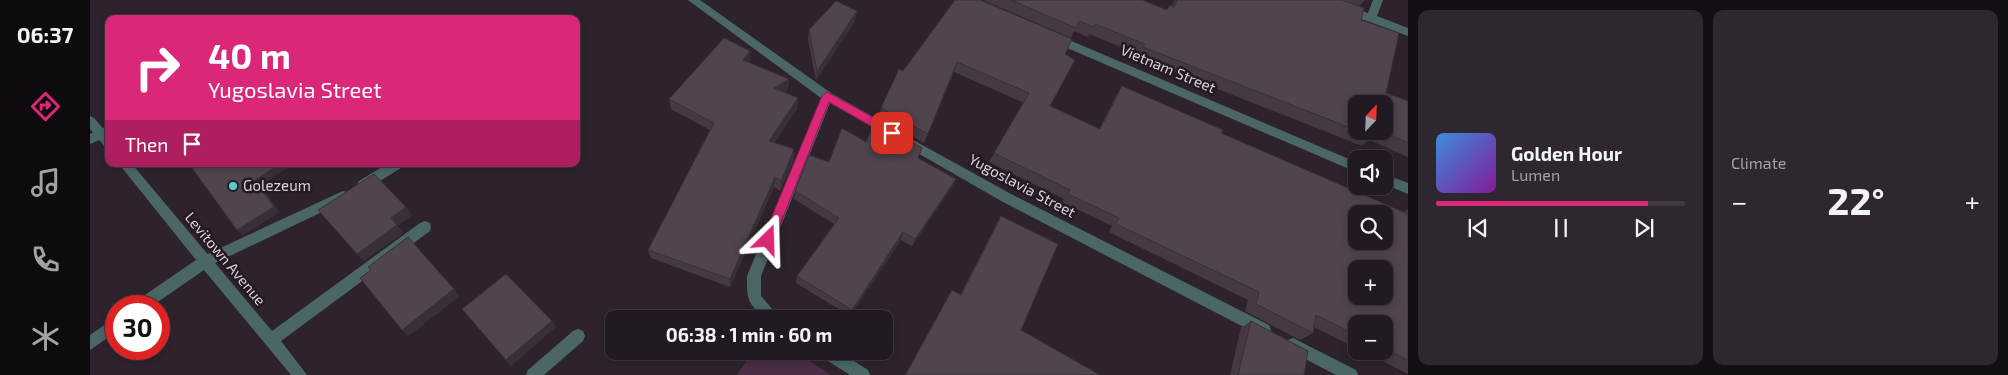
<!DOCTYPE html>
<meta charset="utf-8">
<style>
:root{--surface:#221a22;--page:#2e272f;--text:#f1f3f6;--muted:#a2a1a5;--line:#3f3840;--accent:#db2777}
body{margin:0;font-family:"Exo 2",sans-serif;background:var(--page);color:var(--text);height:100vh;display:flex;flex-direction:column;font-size:19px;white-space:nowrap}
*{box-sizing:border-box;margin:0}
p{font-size:16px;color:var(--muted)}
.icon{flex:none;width:28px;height:28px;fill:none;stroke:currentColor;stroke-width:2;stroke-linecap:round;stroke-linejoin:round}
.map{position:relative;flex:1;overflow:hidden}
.sheet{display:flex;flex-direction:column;gap:10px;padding:10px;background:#130e13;width:600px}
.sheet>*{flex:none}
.guide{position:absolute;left:15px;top:15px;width:475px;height:152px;border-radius:10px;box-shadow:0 2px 8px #0003,0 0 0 1px var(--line);background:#db2777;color:#fff;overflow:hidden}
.needle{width:32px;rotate:23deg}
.buttons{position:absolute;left:1258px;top:95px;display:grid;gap:10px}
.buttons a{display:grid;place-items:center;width:45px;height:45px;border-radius:10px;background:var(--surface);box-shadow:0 2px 8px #0003,0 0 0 1px var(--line);font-size:25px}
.speed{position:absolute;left:15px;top:295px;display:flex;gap:10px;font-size:25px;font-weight:700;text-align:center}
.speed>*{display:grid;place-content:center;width:65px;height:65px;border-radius:50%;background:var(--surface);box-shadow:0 2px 8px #0003,0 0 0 1px var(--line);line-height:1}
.speed .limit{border:8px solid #d22;background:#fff;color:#111}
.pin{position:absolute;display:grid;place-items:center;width:42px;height:42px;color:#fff;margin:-21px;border-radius:10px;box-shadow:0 2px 8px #0006}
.me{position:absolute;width:55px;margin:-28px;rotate:22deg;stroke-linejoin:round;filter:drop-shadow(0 0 4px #0008)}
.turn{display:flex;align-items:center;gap:18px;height:105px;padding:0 20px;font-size:22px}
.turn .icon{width:65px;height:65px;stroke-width:2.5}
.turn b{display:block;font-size:35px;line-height:42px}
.then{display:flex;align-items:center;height:48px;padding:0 20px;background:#0003;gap:10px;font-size:19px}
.big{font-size:38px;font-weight:700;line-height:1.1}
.sheet .tile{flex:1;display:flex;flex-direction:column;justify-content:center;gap:8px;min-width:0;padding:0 18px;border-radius:10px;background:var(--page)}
.song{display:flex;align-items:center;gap:15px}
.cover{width:60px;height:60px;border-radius:8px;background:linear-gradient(135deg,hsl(210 70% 55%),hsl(290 70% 35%))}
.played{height:5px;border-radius:2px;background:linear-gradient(90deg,var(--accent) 85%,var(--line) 85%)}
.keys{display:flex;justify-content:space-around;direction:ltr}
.heat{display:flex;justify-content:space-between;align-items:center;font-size:28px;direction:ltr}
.sheet .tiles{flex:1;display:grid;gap:10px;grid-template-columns:repeat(2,1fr)}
.trip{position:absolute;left:515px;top:310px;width:288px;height:50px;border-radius:10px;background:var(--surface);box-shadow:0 2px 8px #0003,0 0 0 1px var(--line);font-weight:700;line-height:50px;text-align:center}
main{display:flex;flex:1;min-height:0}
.menu{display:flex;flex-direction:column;width:90px;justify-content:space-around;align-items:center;background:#0e0a0e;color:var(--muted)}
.menu .icon{width:35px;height:35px}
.menu .on{color:var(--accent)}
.menu b{font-size:22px;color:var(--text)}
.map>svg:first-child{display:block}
.green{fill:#4a2e45}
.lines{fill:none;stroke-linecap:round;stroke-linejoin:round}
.service{fill:#4a6766;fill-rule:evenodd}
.minor{fill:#4a6766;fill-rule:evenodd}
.wall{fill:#453a43;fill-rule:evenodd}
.shaded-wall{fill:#383037}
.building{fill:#50444e;stroke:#383037;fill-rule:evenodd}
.route{fill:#db2777;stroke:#8e194d}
.poi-dot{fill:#53cdcb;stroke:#251a23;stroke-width:2}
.labels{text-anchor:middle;stroke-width:5;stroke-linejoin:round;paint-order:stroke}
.street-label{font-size:15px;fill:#dad2d8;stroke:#251a23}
.poi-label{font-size:15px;fill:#dad2d8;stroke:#251a23;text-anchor:start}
</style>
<main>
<nav class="menu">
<b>06:37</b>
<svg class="icon on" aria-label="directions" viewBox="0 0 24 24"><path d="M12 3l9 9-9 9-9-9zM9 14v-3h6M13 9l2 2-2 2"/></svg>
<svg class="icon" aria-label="music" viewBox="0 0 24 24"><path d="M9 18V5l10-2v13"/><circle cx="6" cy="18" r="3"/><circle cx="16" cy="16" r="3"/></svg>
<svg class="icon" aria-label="phone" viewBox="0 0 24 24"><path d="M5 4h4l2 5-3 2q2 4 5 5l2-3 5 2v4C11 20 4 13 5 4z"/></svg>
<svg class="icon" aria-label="climate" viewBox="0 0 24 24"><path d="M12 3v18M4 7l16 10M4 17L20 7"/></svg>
</nav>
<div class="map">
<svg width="1318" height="375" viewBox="0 0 1318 375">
<rect width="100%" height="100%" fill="#2e232d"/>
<polygon class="green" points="663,351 703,351 741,375 647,375"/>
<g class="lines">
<g class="service">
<polygon points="19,125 19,136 0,144 0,134"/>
<polygon points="297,164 313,164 311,168 277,189 273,190 269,189 267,185 269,181"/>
<polygon points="253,191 257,192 259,196 257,200 121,265 116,267 111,265 109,261 111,257"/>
</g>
<g class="minor">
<path d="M598 0H610L741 93 803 128 805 131 803 134H795L740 103 671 276V296L691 319H674C657 300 657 301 657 276L731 98Z"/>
<polygon points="1227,0 1243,0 1278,13 1283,0 1293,0 1287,16 1318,28 1318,36 1228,3"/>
<polygon points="965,34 1266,162 1266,172 961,41 960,38"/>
<polygon points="0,116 4,118 19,135 19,149 15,147 0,129"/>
<polygon points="816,136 921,194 1179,325 1181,330 1179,335 1174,337 1169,335 913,202 812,144 810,141 812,138"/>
<polygon points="29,164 42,164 182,331 330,223 335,221 340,223 341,227 340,231 191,341 217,375 201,375 114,270 62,306 44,306 46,301 106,260"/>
<polygon points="1294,174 1318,183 1318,194 1294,184"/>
<polygon points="26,317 26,332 0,350 0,335"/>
<polygon points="488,329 493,331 495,336 493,341 454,375 436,375 438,370 483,331"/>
<polygon points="1203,338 1266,370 1268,375 1246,375 1198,350 1196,345 1198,340"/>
<polygon points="728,351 748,351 778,370 780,375 760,375 730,356"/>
</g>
</g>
<g class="wall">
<polygon points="865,0 975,54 960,106 1009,129 1026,96 1032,86 1131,133 1313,212 1318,209 1318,374 1273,351 1294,351 1294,324 1266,324 1266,348 1224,327 1223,333 1210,340 1155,311 1158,300 1019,232 1022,226 972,202 974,199 899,162 934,103 864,72 834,143 789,118 791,108 813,71"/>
<path d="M893 0H1052L1077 10 1080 5 1082 6 1085 0H1275L1269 6 1271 20 1296 93 1318 101V157L1279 140 1272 146 1047 57 1048 54 999 34 998 37 984 31 981 38ZM1266 104 1294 131H1266Z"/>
<polygon points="765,21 726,80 718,40 719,30"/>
<polygon points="660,51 660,63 698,90 694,92 708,98 707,109 684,143 704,149 704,159 690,191 684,187 640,287 561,258 558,250 620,130 581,109 579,99"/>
<polygon points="776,142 862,187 822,246 811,240 760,316 706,283 707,276 744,224 704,199 705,191 739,162"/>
<polygon points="911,216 931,330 1010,375 815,375 862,290 870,295"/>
<polygon points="1161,321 1214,375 1140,375 1151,328"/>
</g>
<g class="shaded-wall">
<polygon points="767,11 765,21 726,80 727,71"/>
<polygon points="660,51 660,62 653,71 653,60"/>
<polygon points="867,62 864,72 834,143 838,134"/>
<polygon points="699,79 698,90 683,98 684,88"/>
<polygon points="708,98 707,109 679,151 679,141"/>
<polygon points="704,149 704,159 690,191 691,181"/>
<polygon points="190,164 204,164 170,185 190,212 153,235 147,230 165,180"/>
<polygon points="685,177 684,187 640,287 640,279"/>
<polygon points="866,179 862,187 822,246 825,239"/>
<polygon points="316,207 322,215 308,226 313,233 274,261 267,254 301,218"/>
<polygon points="813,232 811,240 760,316 762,310"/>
<polygon points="364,289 370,296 319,336 312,330"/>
<polygon points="462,321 466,327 421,366 416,360"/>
</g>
<g class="building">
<path d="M865 0H890L982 39 975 54 985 60 960 106 1010 129 1032 86 1133 130 1131 133 1318 214V360L1294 348V324H1266V335L1226 315 1223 333 1166 304 1169 292 1026 224 1029 218 978 194 980 190 904 153 939 93 867 62 838 134 791 108 809 69 813 71ZM1266 214H1294V241H1266ZM1266 269H1294V296H1266Z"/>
<polygon points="921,0 1052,0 1077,10 1080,5 1084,7 1087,0 1252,0 1274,8 1271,20 1309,33 1296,93 1318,101 1318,143 1291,131 1294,131 1294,104 1266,104 1266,130 1053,47 1055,44 1005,24 1004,27 989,21 986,28"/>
<polygon points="746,1 767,11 727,71 719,30"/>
<polygon points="634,38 660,51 653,60 699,79 684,88 708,98 679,141 704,149 691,181 685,177 640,279 558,250 624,123 579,99"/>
<polygon points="785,121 832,148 828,158 866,179 825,239 813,232 762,310 707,276 749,218 705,191 719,155 739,162 752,128 776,142"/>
<polygon points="1269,131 1284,131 1283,137"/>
<polygon points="99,164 190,164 165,180 184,207 147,230"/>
<polygon points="284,174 316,207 301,218 307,225 267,254 228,210"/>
<polygon points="911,216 968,244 931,330 1010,375 818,375 816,374 862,290 871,295"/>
<polygon points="318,237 364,289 312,330 270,278 281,270 278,267"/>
<polygon points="416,274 462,321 416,360 372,309"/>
<polygon points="1161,321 1218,351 1214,375 1148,375"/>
</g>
<polygon class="route" points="737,92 806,130 808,133 806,136 798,136 739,102 684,240 682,244 678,246 674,244 672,240 732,96"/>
<circle class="poi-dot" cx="143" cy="186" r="5"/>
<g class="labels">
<g class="street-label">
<text transform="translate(1078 69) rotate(23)" y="5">Vietnam Street</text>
<text transform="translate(932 186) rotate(28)" y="5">Yugoslavia Street</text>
<text transform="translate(135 259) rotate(50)" y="5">Levitown Avenue</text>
</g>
<g class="poi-label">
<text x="153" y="191">Golezeum</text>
</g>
</g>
</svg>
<div class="buttons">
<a><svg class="needle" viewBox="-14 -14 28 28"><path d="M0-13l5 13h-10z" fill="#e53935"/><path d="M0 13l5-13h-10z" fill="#a2a1a5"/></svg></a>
<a><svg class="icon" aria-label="sound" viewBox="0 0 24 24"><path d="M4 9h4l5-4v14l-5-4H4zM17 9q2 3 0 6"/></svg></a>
<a><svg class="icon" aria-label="search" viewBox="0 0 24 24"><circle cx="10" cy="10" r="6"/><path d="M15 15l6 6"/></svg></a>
<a>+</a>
<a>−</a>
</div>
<div class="speed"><div class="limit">30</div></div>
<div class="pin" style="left:802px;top:133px;background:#d93025"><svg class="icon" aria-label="arrive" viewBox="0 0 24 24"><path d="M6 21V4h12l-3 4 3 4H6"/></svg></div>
<svg class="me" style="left:678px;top:240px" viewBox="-20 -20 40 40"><path d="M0-17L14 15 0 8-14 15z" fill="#db2777" stroke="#fff" stroke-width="4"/></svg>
<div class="trip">06:38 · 1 min · 60 m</div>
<div class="guide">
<div class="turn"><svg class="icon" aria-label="right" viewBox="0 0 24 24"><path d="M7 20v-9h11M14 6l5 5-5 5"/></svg><div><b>40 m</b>Yugoslavia Street</div></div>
<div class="then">Then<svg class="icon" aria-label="arrive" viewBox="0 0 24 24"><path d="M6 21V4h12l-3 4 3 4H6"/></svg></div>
</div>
</div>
<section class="sheet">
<div class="tiles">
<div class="tile">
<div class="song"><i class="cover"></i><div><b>Golden Hour</b><p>Lumen</p></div></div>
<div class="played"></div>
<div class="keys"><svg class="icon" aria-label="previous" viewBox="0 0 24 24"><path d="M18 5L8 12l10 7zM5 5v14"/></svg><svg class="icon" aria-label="pause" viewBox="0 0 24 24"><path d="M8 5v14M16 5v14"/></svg><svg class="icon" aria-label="next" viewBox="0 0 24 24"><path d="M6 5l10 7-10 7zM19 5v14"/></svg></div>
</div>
<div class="tile"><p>Climate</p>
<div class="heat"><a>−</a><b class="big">22°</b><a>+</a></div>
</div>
</div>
</section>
</main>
